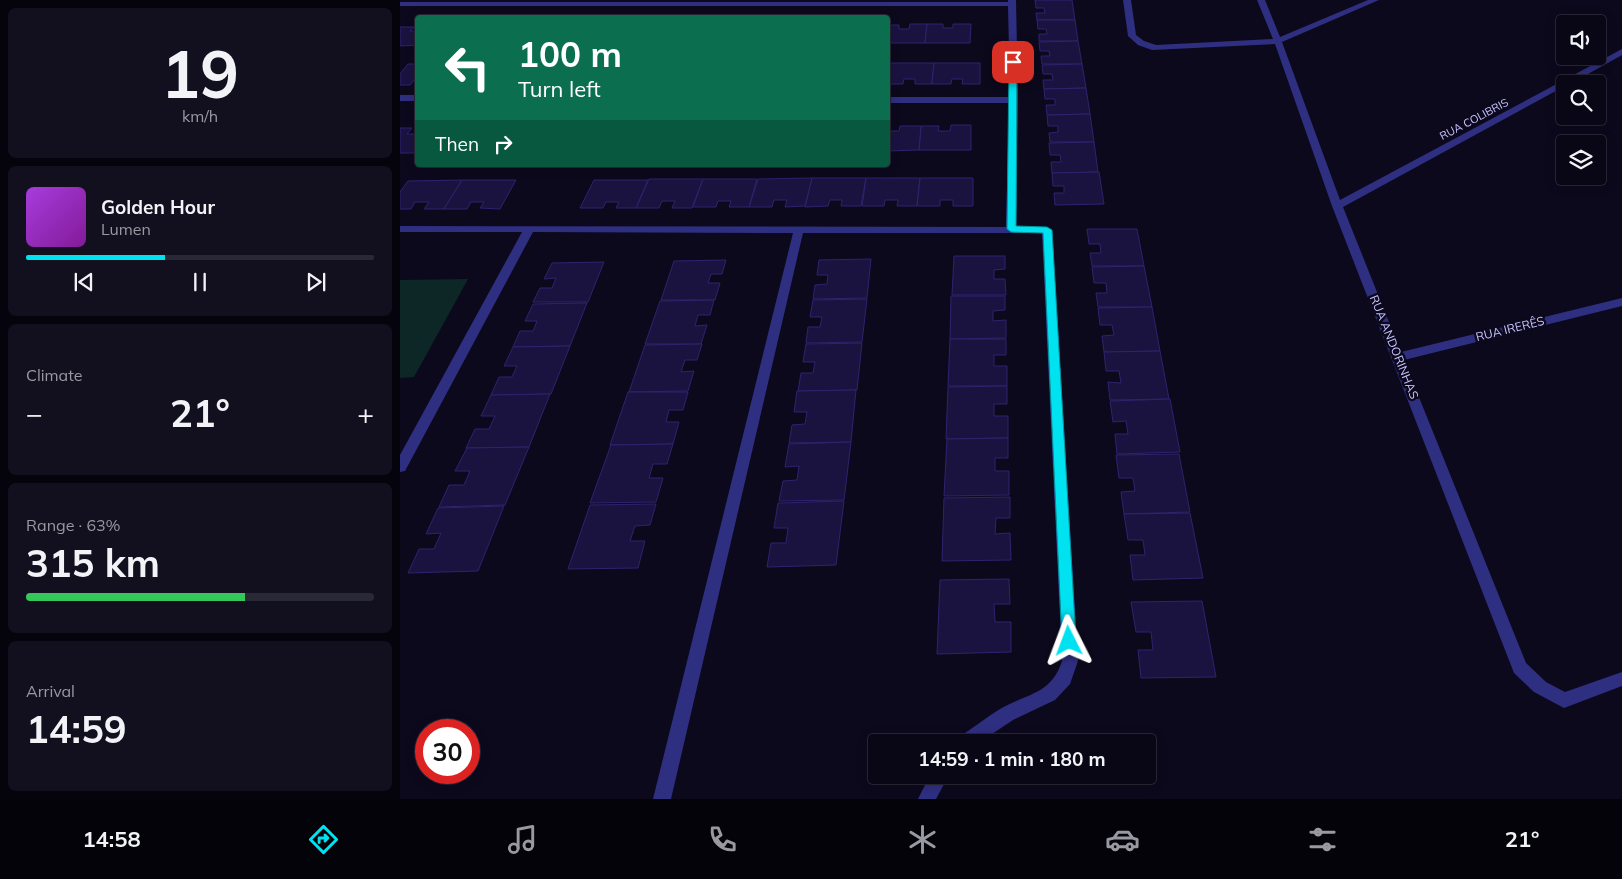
<!DOCTYPE html>
<meta charset="utf-8">
<style>
:root{--surface:#090716;--page:#12101f;--text:#f1f3f6;--muted:#9999a1;--line:#292835;--accent:#00e2f0}
body{margin:0;font-family:Mulish,sans-serif;background:var(--page);color:var(--text);height:100vh;display:flex;flex-direction:column;font-size:19px;white-space:nowrap}
*{box-sizing:border-box;margin:0}
p{font-size:16px;color:var(--muted)}
.icon{flex:none;width:28px;height:28px;fill:none;stroke:currentColor;stroke-width:2;stroke-linecap:round;stroke-linejoin:round}
.map{position:relative;flex:1;overflow:hidden}
.details{display:flex;flex-direction:column;gap:8px;padding:8px;background:#05040c;width:400px}
.details>*{flex:none}
.hud{position:absolute;left:15px;top:15px;width:475px;height:152px;border-radius:5px;box-shadow:0 2px 12px #0003,0 0 0 1px var(--line);background:#0b6e4f;color:#fff;overflow:hidden}
.fabs{position:absolute;left:1156px;top:15px;display:grid;gap:10px}
.fabs a{display:grid;place-items:center;width:50px;height:50px;border-radius:5px;background:var(--surface);box-shadow:0 2px 12px #0003,0 0 0 1px var(--line);font-size:25px}
.speed{position:absolute;left:15px;top:719px;display:flex;gap:10px;font-size:25px;font-weight:700;text-align:center}
.speed>*{display:grid;place-content:center;width:65px;height:65px;border-radius:50%;background:var(--surface);box-shadow:0 2px 12px #0003,0 0 0 1px var(--line);line-height:1}
.speed .limit{border:8px solid #d22;background:#fff;color:#111}
.pin{position:absolute;display:grid;place-items:center;width:42px;height:42px;color:#fff;margin:-21px;border-radius:10px;box-shadow:0 2px 8px #0006}
.me{position:absolute;width:55px;margin:-28px;rotate:357deg;stroke-linejoin:round;filter:drop-shadow(0 0 4px #0008)}
.turn{display:flex;align-items:center;gap:18px;height:105px;padding:0 20px;font-size:22px}
.turn .icon{width:65px;height:65px;stroke-width:2.5}
.turn b{display:block;font-size:35px;line-height:42px}
.then{display:flex;align-items:center;height:48px;padding:0 20px;background:#0003;gap:10px;font-size:19px}
.big{font-size:38px;font-weight:700;line-height:1.1}
.details .widget{flex:1;display:flex;flex-direction:column;justify-content:center;gap:8px;min-width:0;padding:0 18px;border-radius:8px;background:var(--page)}
.details .dial{align-items:center;gap:0}
.dial b{font-size:65px;line-height:1}
.song{display:flex;align-items:center;gap:15px}
.cover{width:60px;height:60px;border-radius:8px;background:linear-gradient(135deg,hsl(280 70% 55%),hsl(290 70% 35%))}
.played{height:5px;border-radius:2px;background:linear-gradient(90deg,var(--accent) 40%,var(--line) 40%)}
.keys{display:flex;justify-content:space-around;direction:ltr}
.heat{display:flex;justify-content:space-between;align-items:center;font-size:28px;direction:ltr}
.charge{height:8px;border-radius:4px;background:linear-gradient(90deg,#34c759 63%,var(--line) 0)}
.trip{position:absolute;left:468px;top:734px;width:288px;height:50px;border-radius:5px;background:var(--surface);box-shadow:0 2px 12px #0003,0 0 0 1px var(--line);font-weight:700;line-height:50px;text-align:center}
.tabs{display:flex;height:80px;justify-content:space-around;align-items:center;background:#040309;color:var(--muted)}
.tabs .icon{width:35px;height:35px}
.tabs .current{color:var(--accent)}
.tabs b{font-size:22px;color:var(--text)}
main{display:flex;flex:1;min-height:0}
.map>svg:first-child{display:block}
.green{fill:#0c2725}
.building{fill:#1a1340;stroke:#2e236e}
.lines{fill:none;stroke-linecap:round;stroke-linejoin:round}
.minor{fill:#2f2f81;fill-rule:evenodd}
.route{fill:#00e2f0;stroke:#00939c}
.labels{text-anchor:middle;stroke-width:5;stroke-linejoin:round;paint-order:stroke}
.far-street-label{font-size:11px;fill:#c9c5ff;stroke:#0c091d}
.street-label{font-size:12px;fill:#c9c5ff;stroke:#0c091d}
</style>
<main>
<section class="details">
<div class="widget dial"><b>19</b><p>km/h</p></div>
<div class="widget">
<div class="song"><i class="cover"></i><div><b>Golden Hour</b><p>Lumen</p></div></div>
<div class="played"></div>
<div class="keys"><svg class="icon" aria-label="previous" viewBox="0 0 24 24"><path d="M18 5L8 12l10 7zM5 5v14"/></svg><svg class="icon" aria-label="pause" viewBox="0 0 24 24"><path d="M8 5v14M16 5v14"/></svg><svg class="icon" aria-label="next" viewBox="0 0 24 24"><path d="M6 5l10 7-10 7zM19 5v14"/></svg></div>
</div>
<div class="widget"><p>Climate</p>
<div class="heat"><a>−</a><b class="big">21°</b><a>+</a></div>
</div>
<div class="widget"><p>Range · 63%</p><b class="big">315 km</b><div class="charge"></div></div>
<div class="widget"><p>Arrival</p><b class="big">14:59</b></div>
</section>
<div class="map">
<svg width="1222" height="799" viewBox="0 0 1222 799">
<rect width="100%" height="100%" fill="#0c091d"/>
<polygon class="green" points="68,279 14,377 0,378 0,280"/>
<g class="building">
<polygon points="635,0 672,0 675,20 637,20 636,13 645,13 644,8 636,8"/>
<polygon points="637,20 675,20 678,41 639,41 639,34 647,34 646,29 638,29"/>
<polygon points="510,24 527,24 525,43 488,43 488,25 499,25 499,29 509,29"/>
<polygon points="527,24 543,24 543,28 553,28 553,24 571,24 570,43 525,43"/>
<polygon points="0,27 14,27 10,31 18,31 18,45 0,46"/>
<polygon points="678,41 682,64 642,64 641,56 650,56 649,51 640,51 639,42"/>
<polygon points="488,63 534,63 532,84 515,84 515,79 504,79 503,84 488,84"/>
<polygon points="534,63 580,63 580,84 562,84 563,79 552,79 551,84 532,84"/>
<polygon points="8,64 18,64 18,80 14,80 10,85 0,85 0,74"/>
<polygon points="682,64 686,88 644,89 643,80 653,80 652,74 643,74 642,65"/>
<polygon points="686,88 690,114 647,115 646,105 655,105 655,99 645,99 644,89"/>
<polygon points="690,114 694,142 650,142 649,133 658,132 658,126 648,126 647,115"/>
<polygon points="551,125 571,125 571,150 519,150 521,126 539,126 538,131 550,131"/>
<polygon points="500,126 521,126 519,150 488,151 488,131 499,131"/>
<polygon points="0,128 12,128 7,134 18,134 18,153 0,153"/>
<polygon points="694,142 698,172 652,173 651,162 661,162 660,155 650,155 649,143"/>
<polygon points="699,172 704,204 655,205 654,193 664,193 664,186 653,186 652,173"/>
<polygon points="412,178 466,178 461,206 441,206 442,200 430,200 428,206 405,207"/>
<polygon points="412,178 405,206 385,207 387,200 374,200 372,207 349,207 358,179"/>
<polygon points="466,178 520,178 517,206 497,206 498,200 485,200 484,206 462,206"/>
<polygon points="520,178 573,178 573,206 553,206 553,200 540,200 540,206 517,206"/>
<polygon points="249,179 303,179 292,208 272,208 275,201 262,201 259,208 236,208"/>
<polygon points="303,179 357,179 349,207 329,207 331,201 318,201 316,207 293,207"/>
<polygon points="62,180 44,209 24,209 29,202 15,202 11,209 0,209 0,192 8,181"/>
<polygon points="62,180 116,180 100,209 80,208 84,202 71,202 67,209 44,209"/>
<polygon points="194,180 248,180 236,208 216,208 219,202 206,202 203,208 180,208"/>
<polygon points="687,229 737,229 744,266 692,266 690,253 701,253 700,244 689,244"/>
<polygon points="554,256 605,256 605,269 594,270 594,279 605,279 606,295 552,295"/>
<polygon points="471,259 467,298 413,299 415,285 427,284 428,275 417,275 419,260"/>
<polygon points="326,260 322,274 311,274 308,283 320,283 315,300 261,300 274,261"/>
<polygon points="204,262 188,302 133,302 140,288 152,288 156,278 144,279 152,263"/>
<polygon points="744,266 752,307 698,307 696,293 707,293 706,283 694,283 692,267"/>
<polygon points="551,296 605,296 605,310 593,311 593,321 606,320 606,338 550,339"/>
<polygon points="467,299 462,342 406,343 408,327 420,327 422,317 410,317 413,300"/>
<polygon points="314,300 310,315 298,315 295,326 307,325 301,344 245,344 260,301"/>
<polygon points="187,303 170,346 113,347 120,331 133,331 137,321 125,321 133,304"/>
<polygon points="752,307 760,351 704,352 702,336 714,335 712,325 700,325 698,308"/>
<polygon points="550,339 606,339 606,355 594,355 594,366 607,366 607,386 548,386"/>
<polygon points="462,343 457,390 398,391 401,373 413,373 415,362 403,362 406,344"/>
<polygon points="302,344 297,360 285,360 281,372 294,371 288,391 229,392 245,345"/>
<polygon points="170,346 151,394 91,395 99,377 112,377 117,366 104,366 113,347"/>
<polygon points="760,351 769,399 710,400 708,382 721,383 719,371 706,371 704,352"/>
<polygon points="607,386 607,404 594,404 594,416 608,416 608,438 546,439 548,387"/>
<polygon points="456,390 451,442 389,443 392,425 405,424 407,412 394,412 397,391"/>
<polygon points="228,392 288,392 283,410 269,410 266,422 279,422 273,444 210,445"/>
<polygon points="150,394 129,447 66,448 75,429 89,429 95,416 81,416 91,395"/>
<polygon points="770,399 780,452 717,454 715,434 728,434 726,421 713,422 710,401"/>
<polygon points="608,438 608,458 595,458 595,471 609,471 609,495 544,496 547,439"/>
<polygon points="451,442 444,500 379,501 383,481 397,480 399,466 385,467 389,444"/>
<polygon points="273,444 267,464 253,464 249,478 263,478 256,502 190,503 211,445"/>
<polygon points="129,447 105,505 39,507 49,485 64,485 70,471 55,471 67,448"/>
<polygon points="779,454 790,512 724,514 721,492 735,491 733,478 719,478 716,455"/>
<polygon points="610,497 610,518 596,518 595,534 610,533 611,560 542,561 544,498"/>
<polygon points="444,501 436,565 367,567 371,543 386,543 388,528 374,528 378,503"/>
<polygon points="256,504 250,525 235,526 230,541 245,541 238,568 168,569 190,505"/>
<polygon points="104,506 78,571 8,573 19,549 34,549 41,533 26,534 38,508"/>
<polygon points="790,513 803,578 733,580 730,555 745,555 743,540 728,540 724,514"/>
<polygon points="609,579 610,604 594,604 595,622 611,622 611,652 537,654 540,580"/>
<polygon points="802,601 816,677 741,678 738,650 753,650 751,632 736,632 731,602"/>
</g>
<g class="lines">
<g class="minor">
<path d="M608 0H616L618 100 616 227H647L652 230 678 661 670 684 655 700 613 720 580 742H559L561 736C574 727 587 717 600 709 627 693 651 695 662 661L642 233H403L271 799H253L393 233 133 232 5 471 0 472V455L122 232H0V226L606 227 609 103H488V97H610L608 6H0V2H608Z"/>
<polygon points="723,0 731,0 736,35 744,41 756,45 873,39 857,0 865,0 880,37 968,0 979,0 882,42 940,200 1222,49 1222,55 1170,84 1165,84 1165,86 943,207 1001,352 1222,298 1222,306 1004,360 1126,663 1146,682 1165,692 1222,672 1222,686 1164,708 1134,692 1114,673 932,206 875,44 752,50 738,45 728,36"/>
<rect x="0" y="95" width="18" height="6"/>
<polygon points="530,775 549,775 536,799 518,799"/>
</g>
</g>
<polygon class="route" points="613,59 617,62 616,226 647,227 652,230 676,641 674,646 669,648 664,646 662,641 643,233 611,232 607,229 609,62"/>
<g class="labels">
<g class="far-street-label">
<text transform="translate(1074 119) rotate(-28)" y="4">RUA COLIBRIS</text>
</g>
<g class="street-label">
<text transform="translate(1110 329) rotate(-14)" y="4">RUA IRERÊS</text>
<text transform="translate(994 347) rotate(68)" y="4">RUA ANDORINHAS</text>
</g>
</g>
</svg>
<div class="fabs">
<a><svg class="icon" aria-label="sound" viewBox="0 0 24 24"><path d="M4 9h4l5-4v14l-5-4H4zM17 9q2 3 0 6"/></svg></a>
<a><svg class="icon" aria-label="search" viewBox="0 0 24 24"><circle cx="10" cy="10" r="6"/><path d="M15 15l6 6"/></svg></a>
<a><svg class="icon" aria-label="layers" viewBox="0 0 24 24"><path d="M12 4l9 5-9 5-9-5zM3 14l9 5 9-5"/></svg></a>
</div>
<div class="speed"><div class="limit">30</div></div>
<div class="pin" style="left:613px;top:62px;background:#d93025"><svg class="icon" aria-label="arrive" viewBox="0 0 24 24"><path d="M6 21V4h12l-3 4 3 4H6"/></svg></div>
<svg class="me" style="left:669px;top:641px" viewBox="-20 -20 40 40"><path d="M0-17L14 15 0 8-14 15z" fill="#00e2f0" stroke="#fff" stroke-width="4"/></svg>
<div class="trip">14:59 · 1 min · 180 m</div>
<div class="hud">
<div class="turn"><svg class="icon" aria-label="left" viewBox="0 0 24 24"><path d="M17 20v-9H6M10 6l-5 5 5 5"/></svg><div><b>100 m</b>Turn left</div></div>
<div class="then">Then<svg class="icon" aria-label="right" viewBox="0 0 24 24"><path d="M7 20v-9h11M14 6l5 5-5 5"/></svg></div>
</div>
</div>
</main>
<nav class="tabs">
<b>14:58</b>
<svg class="icon current" aria-label="directions" viewBox="0 0 24 24"><path d="M12 3l9 9-9 9-9-9zM9 14v-3h6M13 9l2 2-2 2"/></svg>
<svg class="icon" aria-label="music" viewBox="0 0 24 24"><path d="M9 18V5l10-2v13"/><circle cx="6" cy="18" r="3"/><circle cx="16" cy="16" r="3"/></svg>
<svg class="icon" aria-label="phone" viewBox="0 0 24 24"><path d="M5 4h4l2 5-3 2q2 4 5 5l2-3 5 2v4C11 20 4 13 5 4z"/></svg>
<svg class="icon" aria-label="climate" viewBox="0 0 24 24"><path d="M12 3v18M4 7l16 10M4 17L20 7"/></svg>
<svg class="icon" aria-label="car" viewBox="0 0 24 24"><path d="M5 17H2v-5l4-1 3-4h7l3 4 3 1v5h-3M9 17h6M6 11h13"/><circle cx="7" cy="17" r="2"/><circle cx="17" cy="17" r="2"/></svg>
<svg class="icon" aria-label="filters" viewBox="0 0 24 24"><path d="M4 7h16M4 17h16"/><circle cx="9" cy="7" r="2"/><circle cx="15" cy="17" r="2"/></svg>
<b>21°</b>
</nav>
